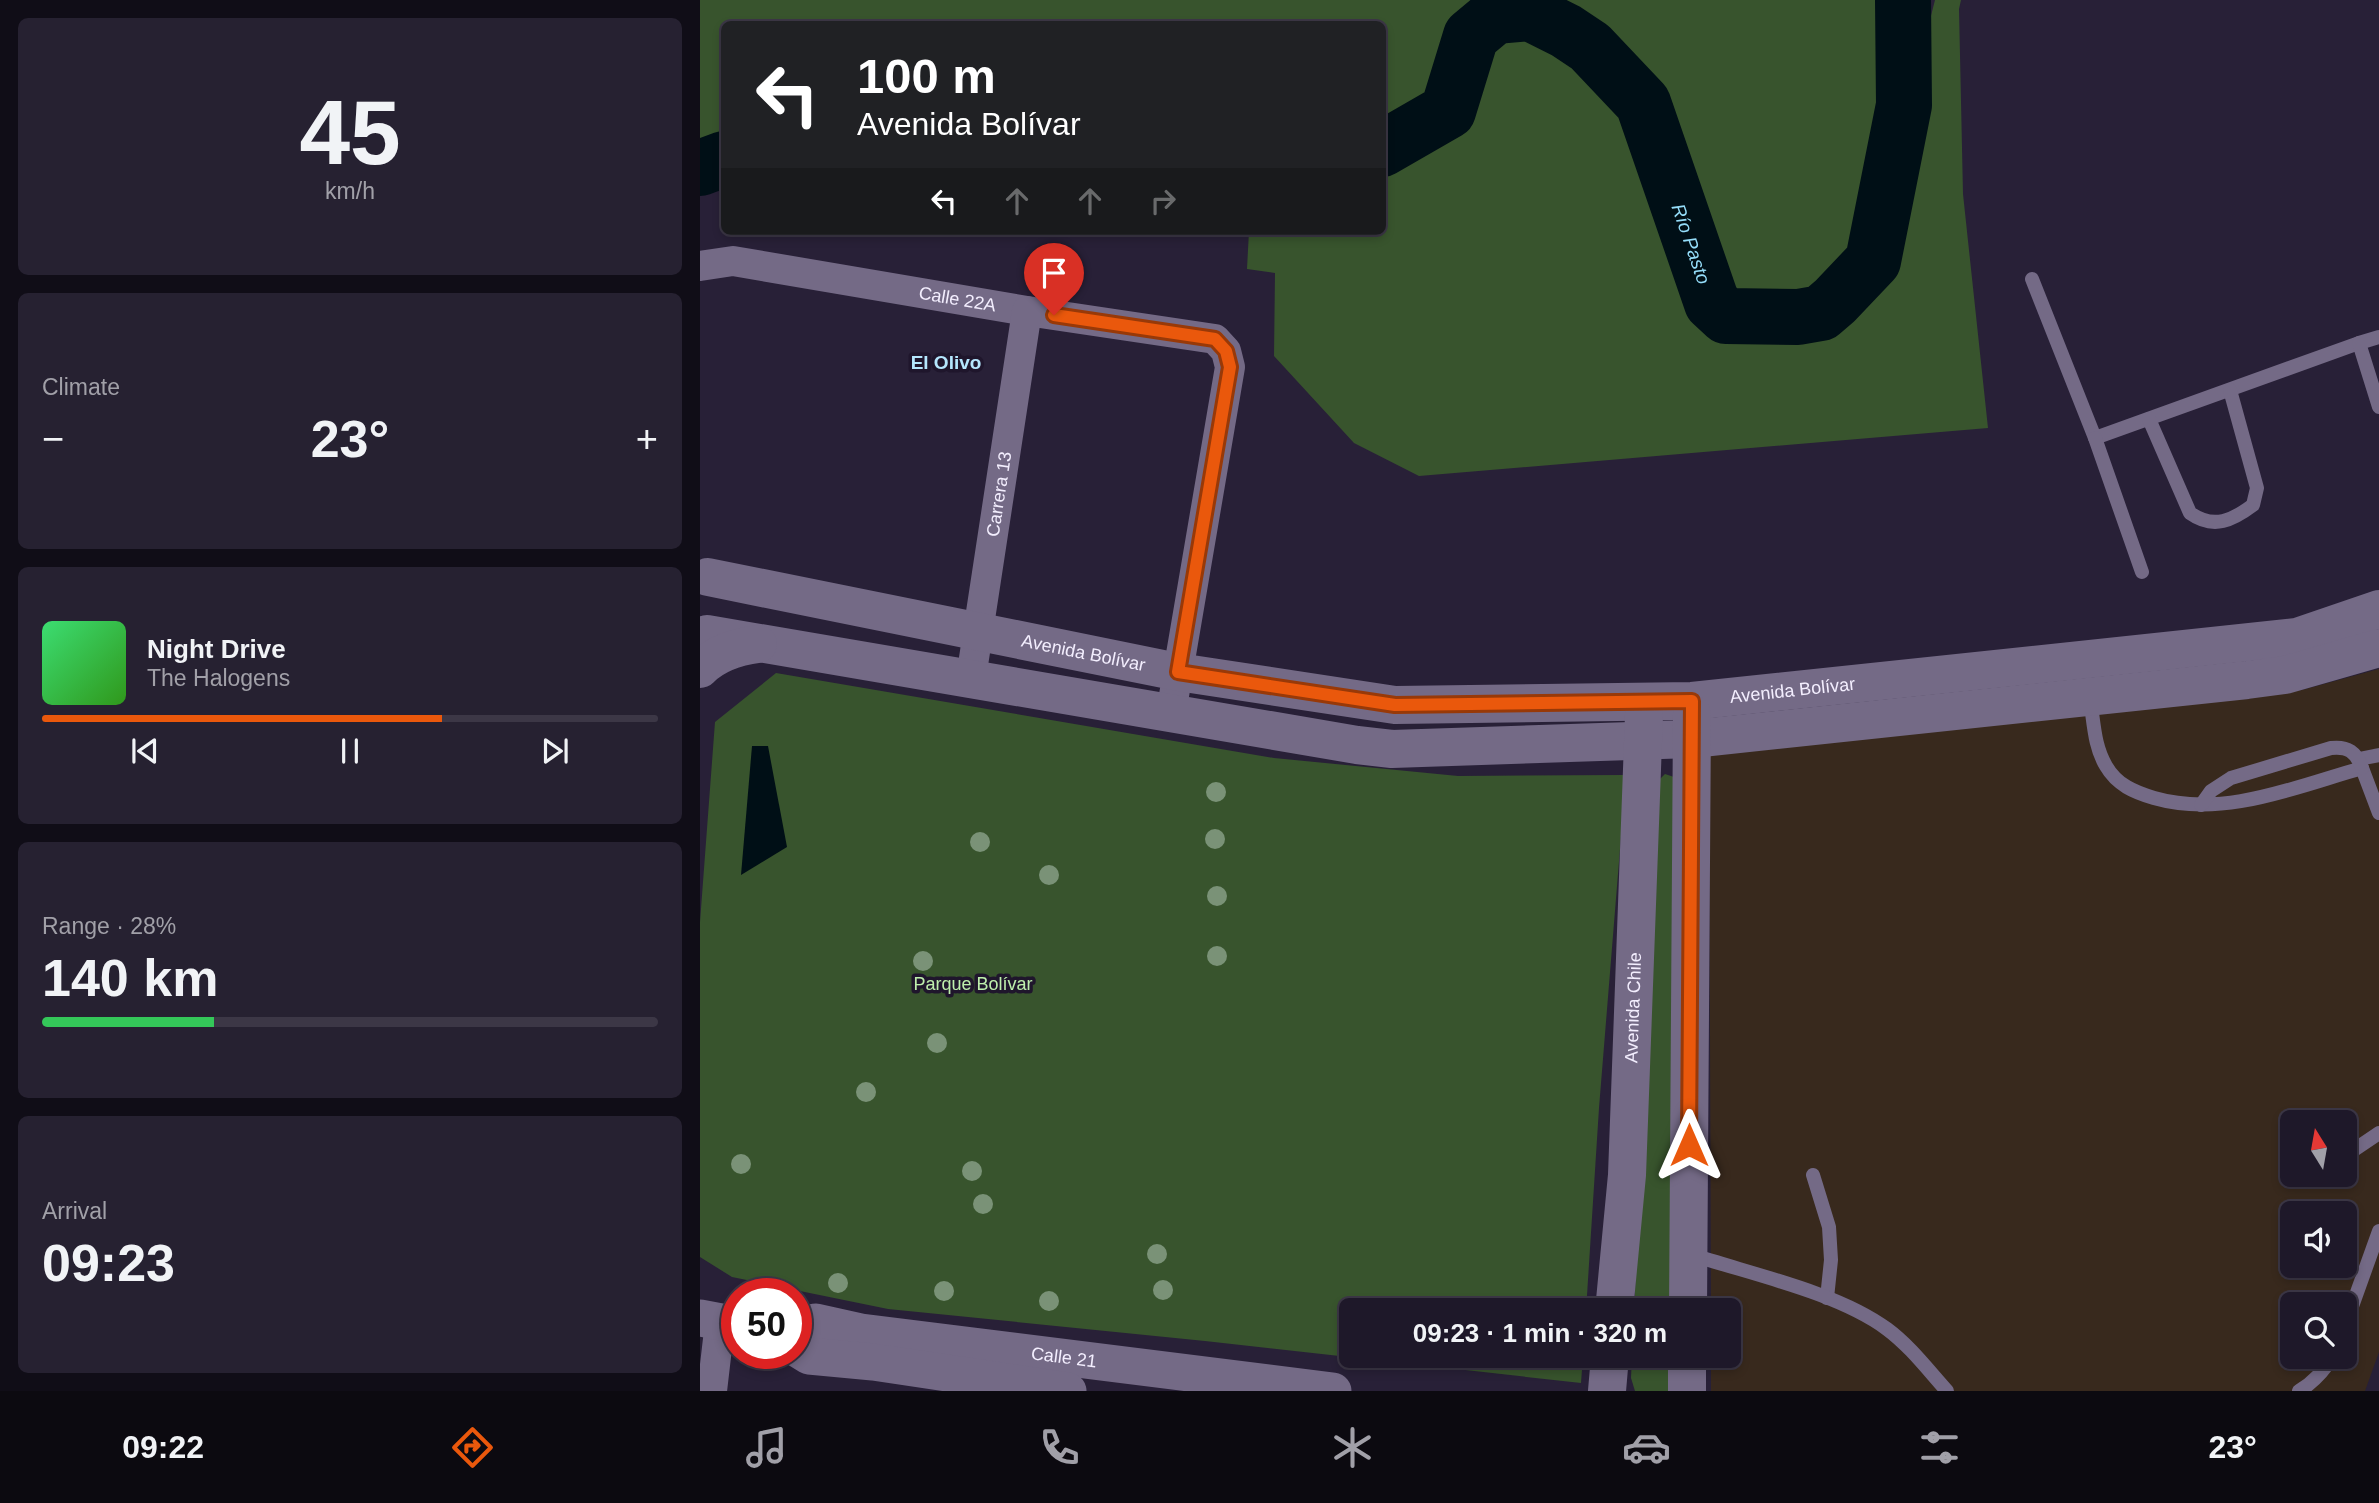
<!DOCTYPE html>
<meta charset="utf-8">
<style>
:root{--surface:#1e1829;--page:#262131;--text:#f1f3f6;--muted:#a1a0a8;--line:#3c3746;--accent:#ea580c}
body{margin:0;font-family:Helvetica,sans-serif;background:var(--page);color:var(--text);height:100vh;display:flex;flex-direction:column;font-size:26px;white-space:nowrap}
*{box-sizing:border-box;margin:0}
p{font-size:23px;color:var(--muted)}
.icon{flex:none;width:38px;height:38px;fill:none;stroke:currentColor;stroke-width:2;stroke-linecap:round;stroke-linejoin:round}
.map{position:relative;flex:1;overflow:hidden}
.side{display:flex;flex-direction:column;gap:18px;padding:18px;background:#100d17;width:700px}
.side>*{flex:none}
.top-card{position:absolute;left:21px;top:21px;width:665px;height:214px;border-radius:10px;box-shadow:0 4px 10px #0003,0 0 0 2px var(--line);background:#202124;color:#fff;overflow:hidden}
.needle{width:46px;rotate:349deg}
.tools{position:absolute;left:1580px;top:1110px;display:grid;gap:14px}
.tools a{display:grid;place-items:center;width:77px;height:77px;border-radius:10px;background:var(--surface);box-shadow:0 4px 10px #0003,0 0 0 2px var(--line);font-size:35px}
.speed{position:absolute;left:21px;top:1278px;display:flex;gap:14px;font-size:35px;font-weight:700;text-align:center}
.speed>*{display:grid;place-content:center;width:91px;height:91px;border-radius:50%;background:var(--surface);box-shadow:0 4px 10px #0003,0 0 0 2px var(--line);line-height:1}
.speed .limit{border:10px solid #d22;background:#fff;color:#111}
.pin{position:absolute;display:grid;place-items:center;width:60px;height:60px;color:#fff;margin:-72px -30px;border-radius:50% 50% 50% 0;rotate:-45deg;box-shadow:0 0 7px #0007}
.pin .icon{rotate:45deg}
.me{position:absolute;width:77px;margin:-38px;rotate:0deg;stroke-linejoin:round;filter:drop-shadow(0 0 5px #0008)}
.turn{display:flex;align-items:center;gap:24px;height:147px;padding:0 21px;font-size:32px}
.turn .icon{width:91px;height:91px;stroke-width:2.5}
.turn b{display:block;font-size:49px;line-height:60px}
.lanes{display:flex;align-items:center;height:66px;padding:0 21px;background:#0003;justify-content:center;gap:35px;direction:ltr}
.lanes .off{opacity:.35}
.big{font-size:52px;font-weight:600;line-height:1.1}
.side .tile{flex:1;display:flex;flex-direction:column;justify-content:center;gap:10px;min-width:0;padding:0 24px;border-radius:10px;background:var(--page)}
.side .dial{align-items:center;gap:0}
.dial b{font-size:91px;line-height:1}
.song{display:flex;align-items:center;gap:21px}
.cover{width:84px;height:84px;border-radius:10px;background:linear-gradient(135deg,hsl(140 70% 55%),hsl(110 70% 35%))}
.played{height:7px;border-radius:4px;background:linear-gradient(90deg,var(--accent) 65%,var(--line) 65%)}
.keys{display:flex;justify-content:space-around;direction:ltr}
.heat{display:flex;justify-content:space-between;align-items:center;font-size:38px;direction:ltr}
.charge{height:10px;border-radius:5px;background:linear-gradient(90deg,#34c759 28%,var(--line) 0)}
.trip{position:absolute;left:639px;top:1298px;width:402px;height:70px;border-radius:10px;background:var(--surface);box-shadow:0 4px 10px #0003,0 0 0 2px var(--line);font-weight:600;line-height:70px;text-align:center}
.tab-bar{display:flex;height:112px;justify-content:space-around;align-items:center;background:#0c0a10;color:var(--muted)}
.tab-bar .icon{width:49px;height:49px}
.tab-bar .selected{color:var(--accent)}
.tab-bar b{font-size:32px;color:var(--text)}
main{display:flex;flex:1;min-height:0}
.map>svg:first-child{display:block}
.medical{fill:#38291d;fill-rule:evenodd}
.green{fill:#38542d}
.water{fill:#000f16}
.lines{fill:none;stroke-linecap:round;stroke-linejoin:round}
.river{stroke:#000f16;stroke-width:56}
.service{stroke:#746a86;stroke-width:14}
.minor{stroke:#746a86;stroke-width:30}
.tertiary{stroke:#746a86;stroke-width:37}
.secondary{stroke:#746a86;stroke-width:38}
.tree{fill:#7a9277}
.route-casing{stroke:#983908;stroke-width:18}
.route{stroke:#ea580c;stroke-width:12}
.labels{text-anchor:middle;stroke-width:7;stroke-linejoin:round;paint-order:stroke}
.street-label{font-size:18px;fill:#f3eefe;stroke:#1f162c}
.park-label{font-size:18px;fill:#beefac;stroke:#1f162c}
.water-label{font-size:19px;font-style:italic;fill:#94ddf9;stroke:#1f162c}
.neighbourhood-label{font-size:19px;font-weight:bold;fill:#b5e7fe;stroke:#1f162c}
</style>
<main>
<section class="side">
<div class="tile dial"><b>45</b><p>km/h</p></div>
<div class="tile"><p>Climate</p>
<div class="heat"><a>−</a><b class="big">23°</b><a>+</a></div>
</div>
<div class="tile">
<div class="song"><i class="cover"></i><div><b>Night Drive</b><p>The Halogens</p></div></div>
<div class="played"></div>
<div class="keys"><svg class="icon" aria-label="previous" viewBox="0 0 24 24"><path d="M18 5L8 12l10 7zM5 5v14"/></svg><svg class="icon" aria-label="pause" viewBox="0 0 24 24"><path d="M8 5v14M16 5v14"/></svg><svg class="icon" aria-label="next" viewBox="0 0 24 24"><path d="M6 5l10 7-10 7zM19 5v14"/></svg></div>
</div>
<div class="tile"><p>Range · 28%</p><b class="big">140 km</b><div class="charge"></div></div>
<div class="tile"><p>Arrival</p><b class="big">09:23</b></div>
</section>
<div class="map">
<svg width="1679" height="1391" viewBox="0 0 1679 1391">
<rect width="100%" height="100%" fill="#282037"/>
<path class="medical" d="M1679 669V1352L1665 1391H1011V1356H1029V1311H1011L1009 756 1602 690ZM1592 1122H1645V1174H1592ZM1592 1213H1645V1265H1592ZM1592 1304H1645V1356H1592Z"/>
<g class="green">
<polygon points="0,0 805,0 768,23 745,104 683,141 682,24 24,24 24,146 0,156"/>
<polygon points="839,0 1190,0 1195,102 1156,262 1111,305 1021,309 975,191 948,99 875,18"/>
<polygon points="1235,0 1261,0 1259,9 1263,194 1288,428 719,476 654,443 574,356 575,273 547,269 549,231 682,231 683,156 692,154 758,116 773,48 800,22 837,25 901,64 941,123 998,294 1024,322 1126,319 1169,279 1192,233 1216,75"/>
<polygon points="76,673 574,758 758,776 926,775 899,1108 886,1311 651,1311 651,1356 883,1356 881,1383 505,1341 188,1309 32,1277 0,1257 0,922 15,722"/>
<polygon points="965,774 974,777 979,1311 934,1311 960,779"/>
<polygon points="932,1356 980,1356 976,1391 935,1391 931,1378"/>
</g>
<polygon class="water" points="52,746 68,746 87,847 41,875"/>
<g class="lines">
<g class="river">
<path id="s1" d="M682 149 748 111 771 36 795 16 830 13 866 31 890 47 943 103 1012 303 1026 316 1098 317 1121 313 1135 301 1173 261 1204 105 1203 0"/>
<polyline points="0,168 24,159"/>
</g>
<g class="service">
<polyline points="1332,279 1395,438 1659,343"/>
<polyline points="1679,337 1659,343 1679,407"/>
<path d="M1449 419 1490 513C1514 530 1533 520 1553 505L1557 488 1530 390"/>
<polyline points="1395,438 1442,572"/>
<path d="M1390 699C1394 723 1394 746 1406 766 1417 785 1434 792 1454 798 1524 818 1595 787 1662 768L1679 813"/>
<polyline points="1659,759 1679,755"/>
<path d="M1501 805 1511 791 1531 778 1631 748C1648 746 1656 752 1662 768"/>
<polyline points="1645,1156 1679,1133"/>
<polyline points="1113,1175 1129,1227 1131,1260 1127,1298"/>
<path d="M990 1254C1050 1274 1137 1292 1187 1329 1210 1346 1228 1370 1247 1391"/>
<polyline points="1645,1326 1679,1231"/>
<path d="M1599 1391C1614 1382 1624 1371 1633 1356"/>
</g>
<g class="minor">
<path id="s2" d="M0 266 33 261 327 311 515 339 526 351 530 367 471 713"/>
<path id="s3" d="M271 678 327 311"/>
<polyline points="12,1391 20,1322"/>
</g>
<g class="tertiary">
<polyline points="0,1318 37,1325"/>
<path id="s4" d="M96 1326 116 1322 161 1332 633 1391"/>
<polyline points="96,1348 109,1356 173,1362 368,1391"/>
</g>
<g class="secondary">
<path id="s5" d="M8 577 478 672 695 705 992 701 1597 637 1679 609"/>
<polyline points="7,634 657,745 692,749 992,739 1547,680 1585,675 1679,648"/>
<path d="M0 669C16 653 36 647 58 644"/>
<path id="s6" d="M914 1311 927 1175 944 715"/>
<polyline points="988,1311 992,714"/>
<polyline points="907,1391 910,1356"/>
<polyline points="987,1391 987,1356"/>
</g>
</g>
<g class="tree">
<circle cx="516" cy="792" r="10"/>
<circle cx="515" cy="839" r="10"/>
<circle cx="280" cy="842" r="10"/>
<circle cx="349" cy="875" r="10"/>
<circle cx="517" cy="896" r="10"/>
<circle cx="517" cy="956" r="10"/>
<circle cx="223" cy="961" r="10"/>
<circle cx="237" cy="1043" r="10"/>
<circle cx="166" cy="1092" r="10"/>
<circle cx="41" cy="1164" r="10"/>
<circle cx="272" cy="1171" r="10"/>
<circle cx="283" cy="1204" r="10"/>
<circle cx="457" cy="1254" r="10"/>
<circle cx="138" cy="1283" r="10"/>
<circle cx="463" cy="1290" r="10"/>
<circle cx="244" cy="1291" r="10"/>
<circle cx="349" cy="1301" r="10"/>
</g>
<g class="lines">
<g class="route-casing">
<polyline id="route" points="354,315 515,339 526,351 530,367 478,672 695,705 992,701 989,1145"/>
</g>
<use href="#route" class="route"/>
</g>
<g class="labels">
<g class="street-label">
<text dy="6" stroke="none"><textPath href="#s2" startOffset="261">Calle 22A</textPath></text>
<text dy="6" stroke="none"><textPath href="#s3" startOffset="186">Carrera 13</textPath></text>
<text dy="6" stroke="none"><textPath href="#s5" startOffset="383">Avenida Bolívar</textPath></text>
<text dy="6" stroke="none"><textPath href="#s5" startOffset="1097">Avenida Bolívar</textPath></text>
<text dy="6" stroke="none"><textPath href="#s6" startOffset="304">Avenida Chile</textPath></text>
<text dy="6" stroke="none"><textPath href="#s4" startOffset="271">Calle 21</textPath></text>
</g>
<g class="park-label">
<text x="273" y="990">Parque Bolívar</text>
</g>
<g class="water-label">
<text dy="7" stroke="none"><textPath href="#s1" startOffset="516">Río Pasto</textPath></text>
</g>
<g class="neighbourhood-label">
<text x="246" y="369">El Olivo</text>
</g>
</g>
</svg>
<div class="tools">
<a><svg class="needle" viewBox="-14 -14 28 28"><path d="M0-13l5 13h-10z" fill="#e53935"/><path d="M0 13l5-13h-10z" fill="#a1a0a8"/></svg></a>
<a><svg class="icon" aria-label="sound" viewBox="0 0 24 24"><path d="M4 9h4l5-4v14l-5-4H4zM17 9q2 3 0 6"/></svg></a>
<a><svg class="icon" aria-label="search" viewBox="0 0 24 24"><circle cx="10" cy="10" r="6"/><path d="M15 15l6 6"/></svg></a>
</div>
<div class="speed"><div class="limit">50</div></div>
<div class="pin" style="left:354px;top:315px;background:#d93025"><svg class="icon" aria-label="arrive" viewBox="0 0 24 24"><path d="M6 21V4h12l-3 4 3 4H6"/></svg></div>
<svg class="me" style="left:989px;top:1145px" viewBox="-20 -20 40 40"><path d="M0-17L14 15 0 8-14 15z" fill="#ea580c" stroke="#fff" stroke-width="4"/></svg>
<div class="trip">09:23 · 1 min · 320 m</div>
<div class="top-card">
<div class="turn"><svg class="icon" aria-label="left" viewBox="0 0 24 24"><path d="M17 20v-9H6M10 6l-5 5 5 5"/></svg><div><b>100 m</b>Avenida Bolívar</div></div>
<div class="lanes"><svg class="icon" aria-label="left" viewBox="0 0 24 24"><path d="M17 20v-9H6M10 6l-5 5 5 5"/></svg><svg class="icon off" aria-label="ahead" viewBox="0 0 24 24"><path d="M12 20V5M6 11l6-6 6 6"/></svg><svg class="icon off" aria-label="ahead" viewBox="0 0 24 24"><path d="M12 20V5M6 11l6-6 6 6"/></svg><svg class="icon off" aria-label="right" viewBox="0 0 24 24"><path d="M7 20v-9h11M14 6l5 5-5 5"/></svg></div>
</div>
</div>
</main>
<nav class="tab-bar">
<b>09:22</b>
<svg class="icon selected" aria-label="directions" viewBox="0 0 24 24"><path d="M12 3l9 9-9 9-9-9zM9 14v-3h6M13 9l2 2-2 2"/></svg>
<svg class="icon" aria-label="music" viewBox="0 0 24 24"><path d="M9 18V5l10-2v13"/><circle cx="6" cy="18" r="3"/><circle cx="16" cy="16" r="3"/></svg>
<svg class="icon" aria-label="phone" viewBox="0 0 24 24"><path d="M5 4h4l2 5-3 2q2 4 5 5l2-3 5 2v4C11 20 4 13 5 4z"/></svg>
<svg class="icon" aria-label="climate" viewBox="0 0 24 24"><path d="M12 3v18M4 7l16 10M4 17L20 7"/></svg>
<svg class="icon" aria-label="car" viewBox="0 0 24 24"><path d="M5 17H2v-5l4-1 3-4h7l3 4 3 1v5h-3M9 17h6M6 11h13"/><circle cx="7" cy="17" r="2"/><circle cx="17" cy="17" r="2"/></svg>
<svg class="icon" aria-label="filters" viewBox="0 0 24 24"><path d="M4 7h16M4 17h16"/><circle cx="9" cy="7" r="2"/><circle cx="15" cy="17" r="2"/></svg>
<b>23°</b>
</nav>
